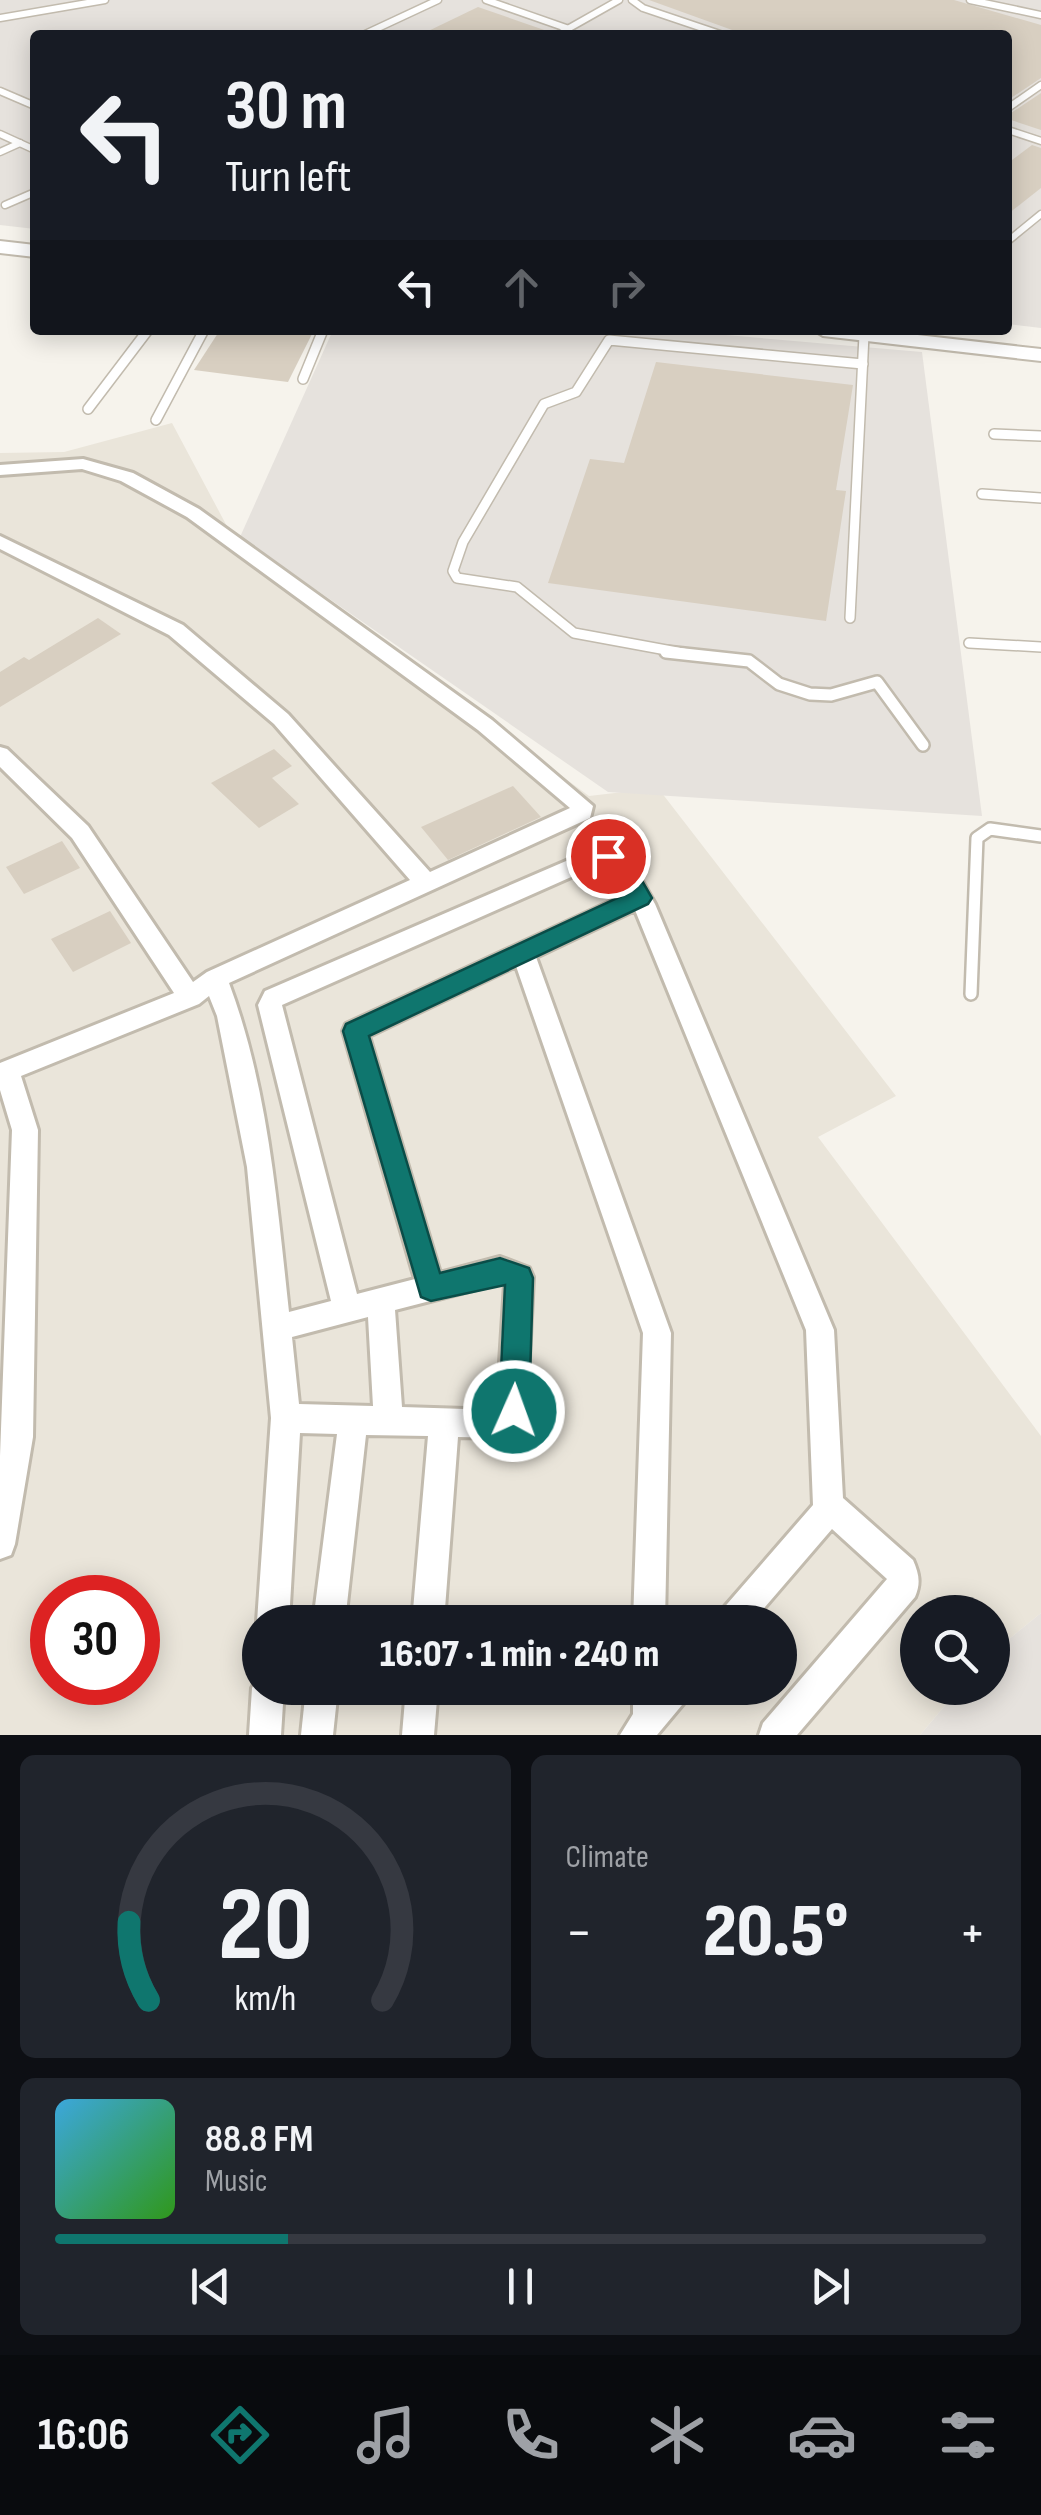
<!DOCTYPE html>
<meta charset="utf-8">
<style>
:root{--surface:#171b24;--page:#20242c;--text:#f1f3f6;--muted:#9ea1a6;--line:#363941;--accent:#0f766e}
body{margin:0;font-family:"Sofia Sans Condensed",sans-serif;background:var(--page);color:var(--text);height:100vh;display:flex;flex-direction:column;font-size:38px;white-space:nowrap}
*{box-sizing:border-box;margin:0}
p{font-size:32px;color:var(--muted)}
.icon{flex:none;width:55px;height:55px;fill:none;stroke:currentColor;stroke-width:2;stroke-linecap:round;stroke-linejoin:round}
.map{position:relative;height:1735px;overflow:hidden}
.side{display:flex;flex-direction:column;gap:20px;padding:20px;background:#0d0f14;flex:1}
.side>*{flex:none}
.top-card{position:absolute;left:30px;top:30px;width:982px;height:305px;border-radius:10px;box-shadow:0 5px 25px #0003;background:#171b24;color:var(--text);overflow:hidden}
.buttons{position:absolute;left:900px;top:1595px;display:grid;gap:20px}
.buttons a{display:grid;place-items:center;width:110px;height:110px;border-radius:50%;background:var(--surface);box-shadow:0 5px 25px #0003;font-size:50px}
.speed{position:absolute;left:30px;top:1575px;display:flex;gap:20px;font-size:50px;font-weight:700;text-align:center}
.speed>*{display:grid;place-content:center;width:130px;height:130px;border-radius:50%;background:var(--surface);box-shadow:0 5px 25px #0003;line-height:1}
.speed .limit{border:15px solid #d22;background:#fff;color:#111}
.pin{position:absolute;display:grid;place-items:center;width:85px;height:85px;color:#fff;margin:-42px;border:5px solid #fff;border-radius:50%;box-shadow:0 2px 10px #0007}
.me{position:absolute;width:110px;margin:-55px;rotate:2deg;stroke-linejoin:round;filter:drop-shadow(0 0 8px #0008)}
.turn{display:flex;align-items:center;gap:35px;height:210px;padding:0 30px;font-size:45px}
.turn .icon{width:130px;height:130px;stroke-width:2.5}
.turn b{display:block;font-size:70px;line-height:85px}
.lanes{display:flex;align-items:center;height:95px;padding:0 30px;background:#0003;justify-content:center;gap:50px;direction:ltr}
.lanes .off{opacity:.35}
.big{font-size:75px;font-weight:800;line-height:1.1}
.side .widget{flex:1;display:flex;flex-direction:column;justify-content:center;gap:15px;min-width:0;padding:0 35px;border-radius:15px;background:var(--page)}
.side .dial{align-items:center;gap:0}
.dial svg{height:260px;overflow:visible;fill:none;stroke:var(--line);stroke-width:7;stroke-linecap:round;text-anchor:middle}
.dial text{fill:var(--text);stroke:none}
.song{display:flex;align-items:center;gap:30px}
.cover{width:120px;height:120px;border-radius:15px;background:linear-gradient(135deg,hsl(200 70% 55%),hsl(110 70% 35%))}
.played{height:10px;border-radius:5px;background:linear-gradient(90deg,var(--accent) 25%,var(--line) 25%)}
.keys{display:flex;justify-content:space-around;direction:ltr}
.heat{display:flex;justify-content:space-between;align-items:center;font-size:55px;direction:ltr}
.side .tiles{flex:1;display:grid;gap:20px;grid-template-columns:1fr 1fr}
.widget:last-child{grid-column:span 2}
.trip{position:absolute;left:242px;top:1605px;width:555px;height:100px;border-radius:50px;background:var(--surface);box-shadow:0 5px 25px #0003;font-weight:800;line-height:100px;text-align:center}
.tab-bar{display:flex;height:160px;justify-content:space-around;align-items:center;background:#090b0e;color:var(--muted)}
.tab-bar .icon{width:70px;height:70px}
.tab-bar .on{color:var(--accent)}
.tab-bar b{font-size:45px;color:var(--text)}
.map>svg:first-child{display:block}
.residential{fill:#eae5da;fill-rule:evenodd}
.industrial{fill:#e6e2dd}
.building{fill:#d8cfc1}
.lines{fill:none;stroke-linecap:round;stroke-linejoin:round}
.service-far2-casing{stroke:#c2bbae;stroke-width:9}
.service-far1-casing{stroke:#c2bbae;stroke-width:12}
.service-casing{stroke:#c2bbae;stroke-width:16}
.minor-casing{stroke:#c2bbae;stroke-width:6}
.tertiary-casing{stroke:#c2bbae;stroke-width:4}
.service-far2{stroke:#fff;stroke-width:6}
.service-far1{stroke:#fff;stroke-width:9}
.service{stroke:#fff;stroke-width:11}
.minor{fill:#fff;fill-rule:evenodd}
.tertiary{fill:#fff;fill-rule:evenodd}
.route{fill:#0f766e;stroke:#0a4d48;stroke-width:2.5}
</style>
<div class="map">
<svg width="1041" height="1735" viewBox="0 0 1041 1735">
<rect width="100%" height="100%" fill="#f6f3ec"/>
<path class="residential" d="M172 423 230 532 589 796 658 788 896 1096 818 1137 1041 1436V1613L993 1652 992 1612H918V1688H960L920 1735H0V453L64 452ZM52 1598H138V1682H52ZM260 1622H780V1688H260Z"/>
<g class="industrial">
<polygon points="0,0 1041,0 1041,328 1008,324 1008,35 35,35 35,229 0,225"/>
<polygon points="333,330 667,330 922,352 982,816 608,792 240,537"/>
<polygon points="1041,1613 1041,1735 920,1735 960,1688 992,1688 993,1652"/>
</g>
<g class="building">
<polygon points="649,0 954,0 1041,25 1041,78 1008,100 1008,35 746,35"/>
<polygon points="478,7 550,32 550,35 420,35"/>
<polygon points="1041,93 1041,130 1008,119 1008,115"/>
<polygon points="1032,145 1041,148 1041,188 1008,214 1008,163"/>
<polygon points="220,330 314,330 288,382 194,370"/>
<polygon points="656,362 853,385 836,490 846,491 826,621 548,583 590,459 624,463"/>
<polygon points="98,618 121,634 0,707 0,672 24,657 29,660"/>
<polygon points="274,749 292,766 272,778 299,804 259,828 211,783"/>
<polygon points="513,786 541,817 448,860 421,827"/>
<polygon points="62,841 80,868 24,894 6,867"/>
<polygon points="110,911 131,943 73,972 51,939"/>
</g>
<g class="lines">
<g class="service-far2-casing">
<g id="service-far2">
<polyline points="486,0 569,29"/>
<polyline points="632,0 643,8 723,35"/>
<polyline points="970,0 1041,15"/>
<polyline points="0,18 105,0"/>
<polyline points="363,35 438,0"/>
<polyline points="557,35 619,0"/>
<polyline points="0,91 35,106"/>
<polyline points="1008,108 1041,85"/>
<polyline points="1008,130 1041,141"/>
<polyline points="0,134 35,150"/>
<polyline points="0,152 20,143"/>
<polyline points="5,205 35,192"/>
<polyline points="1008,241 1041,214"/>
</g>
</g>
<g class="service-far1-casing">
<g id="service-far1">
<polyline points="303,379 323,330"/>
<polyline points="88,409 148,330"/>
<polyline points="156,420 204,330"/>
<polyline points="994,434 1041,436"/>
<polyline points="982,494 1041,498"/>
<polyline points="850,618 864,335"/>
<polyline points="969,643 1041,647"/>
<polyline points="688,654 574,633 517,587 457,578 453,571 463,542 544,404 576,392 609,340 863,364"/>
</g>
</g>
<g class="service-casing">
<g id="service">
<polyline points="666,652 749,661 779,684 810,694 831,695 877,682 923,745"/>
<polyline points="971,994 977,838 990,829 1041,836"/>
</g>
</g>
<g class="minor-casing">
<g id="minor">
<path d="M83 459 133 473 199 509 492 720 593 806 590 818 229 983C268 1087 277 1202 289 1312L331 1301 258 1005 265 991 594 849 626 853 655 904 834 1330 843 1498 913 1560C919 1574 921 1583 915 1597L797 1735H759L763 1723 887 1579 832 1529 752 1622H716L721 1611 813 1505 806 1330 635 910 536 957 671 1333 665 1622H633L643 1333 516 966 369 1036 440 1273 500 1257 529 1268 533 1277 526 1419 521 1429 502 1438 458 1437 444 1622H412L428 1436 366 1435 345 1622H313L337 1434 300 1433 289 1622H260V1629L257 1622 271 1418 247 1167 217 1016 209 996 199 1004 21 1076 38 1130 33 1437 15 1544 11 1555 0 1559V1456L12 1130 0 1090V1063L174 993 72 838 0 767V747L7 749 88 826 193 982 207 972 410 880 274 724 169 635 0 549V536L183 625 288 714 430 872 570 808 478 730 187 517 121 481 82 469 0 475V465ZM596 866 611 867 627 894 346 1024 343 1031 415 1279 357 1294 282 1005ZM500 1283 505 1284 497 1410 402 1407 395 1310ZM368 1317 373 1406 299 1404 292 1337Z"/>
<polygon points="260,1675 260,1688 284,1688 281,1735 249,1735 252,1688"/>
<polygon points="306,1688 338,1688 333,1735 301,1735"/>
<polygon points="406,1688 438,1688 434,1735 402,1735"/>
<polygon points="633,1688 692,1688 687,1699 657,1735 620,1735 633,1714"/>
</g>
</g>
<g class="tertiary-casing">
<g id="tertiary">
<polygon points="0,241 35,245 35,257 0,253"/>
<polygon points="813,330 874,330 1041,349 1041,361 823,336"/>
</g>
</g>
<use href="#service-far2" class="service-far2"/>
<use href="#service-far1" class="service-far1"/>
<use href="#service" class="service"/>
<use href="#minor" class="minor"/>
<use href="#tertiary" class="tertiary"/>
</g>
<polygon class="route" points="608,847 626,853 652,898 648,904 369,1036 440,1273 500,1258 529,1268 533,1278 529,1411 524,1421 514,1425 504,1421 499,1411 505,1285 431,1301 421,1297 343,1031 346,1024 626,894 610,865 596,856"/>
</svg>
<div class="buttons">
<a><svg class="icon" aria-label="search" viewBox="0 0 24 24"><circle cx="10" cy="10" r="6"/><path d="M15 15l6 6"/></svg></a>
</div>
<div class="speed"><div class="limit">30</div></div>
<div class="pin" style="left:608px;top:856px;background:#d93025"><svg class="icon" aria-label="arrive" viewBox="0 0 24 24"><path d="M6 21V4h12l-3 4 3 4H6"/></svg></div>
<svg class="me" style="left:514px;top:1411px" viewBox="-20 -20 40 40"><circle r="17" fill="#0f766e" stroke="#fff" stroke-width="3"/><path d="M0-11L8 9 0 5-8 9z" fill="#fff"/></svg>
<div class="trip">16:07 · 1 min · 240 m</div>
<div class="top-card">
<div class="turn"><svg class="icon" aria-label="left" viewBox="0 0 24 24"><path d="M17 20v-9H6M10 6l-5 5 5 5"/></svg><div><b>30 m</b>Turn left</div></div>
<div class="lanes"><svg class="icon" aria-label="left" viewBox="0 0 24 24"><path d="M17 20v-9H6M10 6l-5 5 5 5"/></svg><svg class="icon off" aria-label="ahead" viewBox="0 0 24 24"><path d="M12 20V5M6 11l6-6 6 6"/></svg><svg class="icon off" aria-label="right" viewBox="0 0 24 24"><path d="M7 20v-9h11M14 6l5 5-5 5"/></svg></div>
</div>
</div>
<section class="side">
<div class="tiles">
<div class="widget dial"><svg viewBox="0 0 100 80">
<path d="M14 69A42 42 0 1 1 86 69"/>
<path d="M14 69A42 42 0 0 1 8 45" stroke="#0f766e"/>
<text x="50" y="56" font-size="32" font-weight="700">20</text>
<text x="50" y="72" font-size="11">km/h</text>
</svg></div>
<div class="widget"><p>Climate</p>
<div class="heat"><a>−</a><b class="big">20.5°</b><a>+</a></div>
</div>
<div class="widget">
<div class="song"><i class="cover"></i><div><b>88.8 FM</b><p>Music</p></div></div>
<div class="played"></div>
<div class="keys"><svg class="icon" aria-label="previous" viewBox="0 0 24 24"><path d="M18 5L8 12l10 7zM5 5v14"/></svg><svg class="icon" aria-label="pause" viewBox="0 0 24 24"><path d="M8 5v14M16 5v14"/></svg><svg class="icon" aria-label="next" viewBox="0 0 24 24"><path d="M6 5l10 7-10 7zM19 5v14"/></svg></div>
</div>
</div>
</section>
<nav class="tab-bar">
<b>16:06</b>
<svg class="icon on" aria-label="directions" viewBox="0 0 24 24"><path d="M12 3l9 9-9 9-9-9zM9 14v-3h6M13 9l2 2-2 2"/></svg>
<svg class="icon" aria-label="music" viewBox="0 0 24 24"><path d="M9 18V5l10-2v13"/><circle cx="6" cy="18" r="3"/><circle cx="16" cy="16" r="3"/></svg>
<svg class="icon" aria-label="phone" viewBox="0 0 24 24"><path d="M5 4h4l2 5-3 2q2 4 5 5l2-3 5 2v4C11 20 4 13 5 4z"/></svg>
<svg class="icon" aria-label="climate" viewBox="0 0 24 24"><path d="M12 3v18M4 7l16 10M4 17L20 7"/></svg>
<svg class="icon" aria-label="car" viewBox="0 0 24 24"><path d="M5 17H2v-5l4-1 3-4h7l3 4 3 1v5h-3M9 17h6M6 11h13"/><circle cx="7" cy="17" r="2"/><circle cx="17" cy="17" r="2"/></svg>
<svg class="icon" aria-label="filters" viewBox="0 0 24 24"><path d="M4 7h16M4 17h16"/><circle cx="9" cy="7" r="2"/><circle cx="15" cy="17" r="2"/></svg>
</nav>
